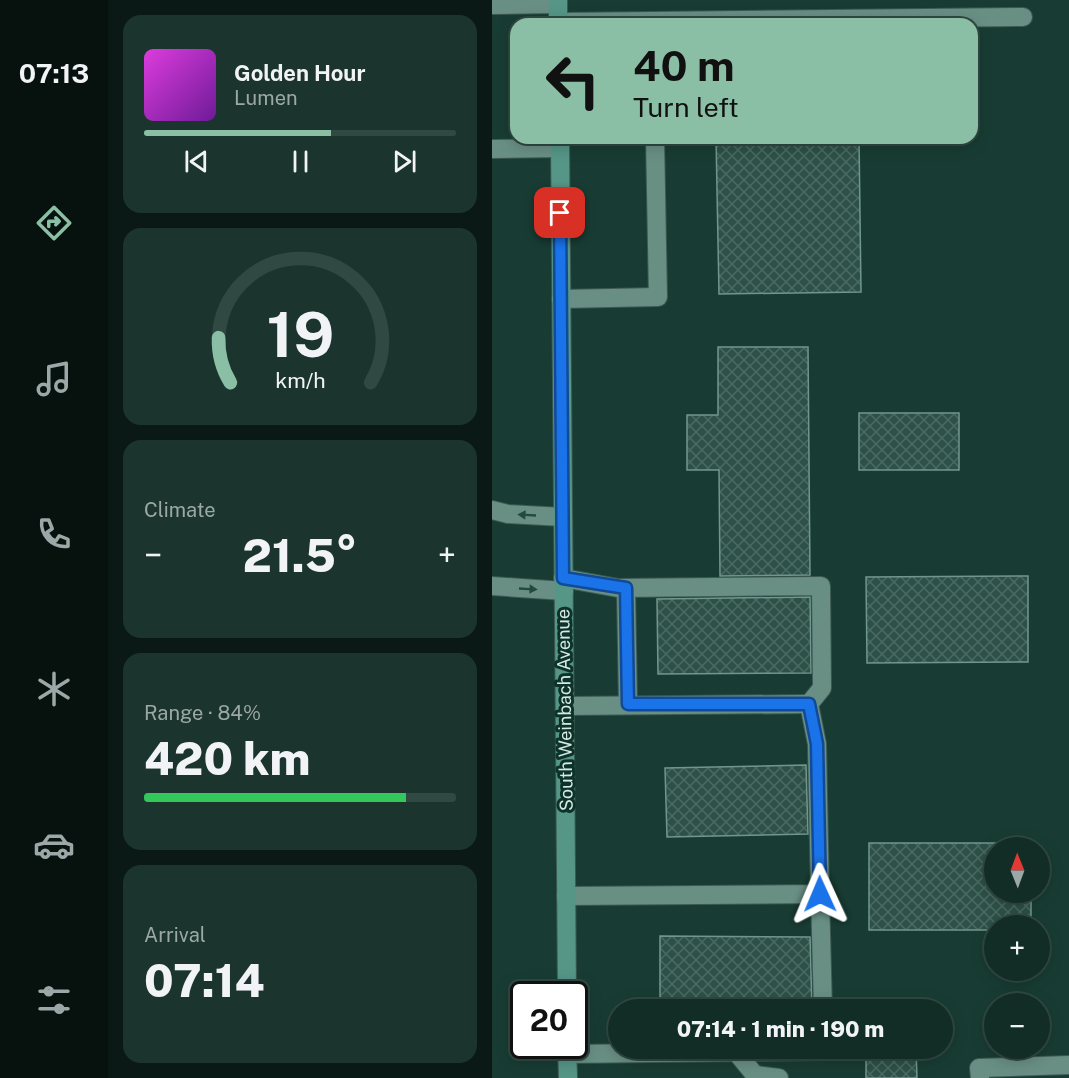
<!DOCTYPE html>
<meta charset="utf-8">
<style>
:root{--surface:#122d26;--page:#1b352e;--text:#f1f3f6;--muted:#9ca8a7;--line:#314943;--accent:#8abfa5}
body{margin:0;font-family:"Public Sans",sans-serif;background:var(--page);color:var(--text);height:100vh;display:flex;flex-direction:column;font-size:22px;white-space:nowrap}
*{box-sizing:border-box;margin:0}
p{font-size:20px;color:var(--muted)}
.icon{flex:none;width:33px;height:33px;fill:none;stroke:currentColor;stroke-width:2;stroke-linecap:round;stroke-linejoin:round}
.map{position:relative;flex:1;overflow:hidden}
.drawer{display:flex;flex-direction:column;gap:15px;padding:15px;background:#0a1915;width:384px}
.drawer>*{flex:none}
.guide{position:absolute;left:18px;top:18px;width:468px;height:126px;border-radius:18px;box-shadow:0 3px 15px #0003,0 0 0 2px var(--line);background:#8abfa5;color:#111;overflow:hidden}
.needle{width:39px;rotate:359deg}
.fabs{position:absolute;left:492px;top:837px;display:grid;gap:12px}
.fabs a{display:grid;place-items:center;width:66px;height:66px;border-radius:50%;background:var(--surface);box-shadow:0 3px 15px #0003,0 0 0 2px var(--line);font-size:30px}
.speed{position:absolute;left:18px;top:981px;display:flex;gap:12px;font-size:30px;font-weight:700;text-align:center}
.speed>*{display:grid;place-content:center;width:78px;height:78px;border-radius:50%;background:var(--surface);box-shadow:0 3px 15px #0003,0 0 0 2px var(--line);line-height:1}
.speed .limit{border:3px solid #111;border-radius:9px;background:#fff;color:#111}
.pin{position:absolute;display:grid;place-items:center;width:51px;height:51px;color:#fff;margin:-26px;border-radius:12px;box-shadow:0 3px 9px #0006}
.me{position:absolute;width:66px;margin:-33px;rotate:359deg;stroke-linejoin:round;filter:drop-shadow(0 0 4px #0008)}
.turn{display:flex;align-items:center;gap:21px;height:126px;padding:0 24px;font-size:27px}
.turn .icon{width:78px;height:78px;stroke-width:2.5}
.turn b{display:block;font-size:42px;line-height:51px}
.big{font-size:45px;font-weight:800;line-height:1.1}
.drawer .card{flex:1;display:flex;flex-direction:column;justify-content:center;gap:9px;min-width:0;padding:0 21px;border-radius:18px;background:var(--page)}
.drawer .dial{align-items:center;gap:0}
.dial svg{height:156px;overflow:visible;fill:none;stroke:var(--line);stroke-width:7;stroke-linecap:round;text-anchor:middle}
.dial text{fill:var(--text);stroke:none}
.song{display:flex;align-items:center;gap:18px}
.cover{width:72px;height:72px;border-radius:9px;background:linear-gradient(135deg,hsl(300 70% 55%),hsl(280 70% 35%))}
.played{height:6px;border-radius:3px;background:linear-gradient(90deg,var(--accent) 60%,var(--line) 60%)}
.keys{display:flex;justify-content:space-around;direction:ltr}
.heat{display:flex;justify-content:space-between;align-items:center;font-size:33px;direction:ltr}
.charge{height:9px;border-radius:4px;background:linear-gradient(90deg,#34c759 84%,var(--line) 0)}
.trip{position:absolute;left:116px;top:999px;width:345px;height:60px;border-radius:30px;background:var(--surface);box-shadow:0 3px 15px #0003,0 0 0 2px var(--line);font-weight:800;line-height:60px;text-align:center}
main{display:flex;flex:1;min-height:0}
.tab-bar{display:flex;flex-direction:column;width:108px;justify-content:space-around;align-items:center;background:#07120f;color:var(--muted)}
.tab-bar .icon{width:42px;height:42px}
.tab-bar .current{color:var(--accent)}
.tab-bar b{font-size:27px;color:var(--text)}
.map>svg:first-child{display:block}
.building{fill:url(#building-cross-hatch);stroke:#71978d;stroke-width:1.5}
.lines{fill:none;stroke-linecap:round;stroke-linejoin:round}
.lane-casing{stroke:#3c5a53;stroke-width:20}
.street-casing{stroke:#3c5a53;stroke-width:20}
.secondary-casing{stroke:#3c5a53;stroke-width:20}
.lane{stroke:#698f85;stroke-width:18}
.street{stroke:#698f85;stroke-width:18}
.secondary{stroke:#559687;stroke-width:18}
.oneway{fill:#234941}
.route-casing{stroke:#114b97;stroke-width:15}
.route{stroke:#1a73e8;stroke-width:10}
.labels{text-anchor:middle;stroke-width:6;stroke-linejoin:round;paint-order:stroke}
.street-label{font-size:18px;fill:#d6e9e3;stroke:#0c322a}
</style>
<main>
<nav class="tab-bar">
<b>07:13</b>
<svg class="icon current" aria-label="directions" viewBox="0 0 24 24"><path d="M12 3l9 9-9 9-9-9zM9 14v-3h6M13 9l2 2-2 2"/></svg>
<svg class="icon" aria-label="music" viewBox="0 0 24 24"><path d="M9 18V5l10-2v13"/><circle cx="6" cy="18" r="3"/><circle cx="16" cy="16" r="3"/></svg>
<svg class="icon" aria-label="phone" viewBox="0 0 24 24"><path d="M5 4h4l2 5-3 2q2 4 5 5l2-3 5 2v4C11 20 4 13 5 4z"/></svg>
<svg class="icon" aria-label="climate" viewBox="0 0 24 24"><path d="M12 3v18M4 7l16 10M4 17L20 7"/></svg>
<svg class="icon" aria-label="car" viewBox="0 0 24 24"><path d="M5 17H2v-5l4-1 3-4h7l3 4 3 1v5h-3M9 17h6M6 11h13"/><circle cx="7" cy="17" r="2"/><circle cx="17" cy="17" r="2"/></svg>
<svg class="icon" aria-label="filters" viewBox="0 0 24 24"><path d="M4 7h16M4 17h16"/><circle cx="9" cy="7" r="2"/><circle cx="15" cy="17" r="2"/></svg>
</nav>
<section class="drawer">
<div class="card">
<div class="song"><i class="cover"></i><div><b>Golden Hour</b><p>Lumen</p></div></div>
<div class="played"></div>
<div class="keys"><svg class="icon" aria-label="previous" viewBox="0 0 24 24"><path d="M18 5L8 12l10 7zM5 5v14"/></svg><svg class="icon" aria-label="pause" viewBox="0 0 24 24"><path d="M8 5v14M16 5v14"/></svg><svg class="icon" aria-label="next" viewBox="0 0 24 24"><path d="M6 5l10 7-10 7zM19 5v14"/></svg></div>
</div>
<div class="card dial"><svg viewBox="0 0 100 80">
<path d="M14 69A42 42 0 1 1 86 69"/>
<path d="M14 69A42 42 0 0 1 8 46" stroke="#8abfa5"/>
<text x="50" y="56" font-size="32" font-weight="700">19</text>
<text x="50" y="72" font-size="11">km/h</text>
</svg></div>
<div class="card"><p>Climate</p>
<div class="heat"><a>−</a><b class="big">21.5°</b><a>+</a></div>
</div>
<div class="card"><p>Range · 84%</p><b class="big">420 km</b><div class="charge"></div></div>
<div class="card"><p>Arrival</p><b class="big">07:14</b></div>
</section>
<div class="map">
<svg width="577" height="1078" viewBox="0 0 577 1078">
<defs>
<pattern id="building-cross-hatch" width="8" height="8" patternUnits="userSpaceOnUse" patternTransform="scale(1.5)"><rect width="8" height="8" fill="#2d5148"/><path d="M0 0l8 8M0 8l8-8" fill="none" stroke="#4b6a62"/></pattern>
</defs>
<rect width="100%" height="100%" fill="#183c33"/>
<g class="building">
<polygon points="224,138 367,138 369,292 227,294"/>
<polygon points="226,347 316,347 318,575 228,576 227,470 195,470 195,415 226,415"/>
<rect x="367" y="413" width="100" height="57"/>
<polygon points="536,576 536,662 375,663 374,577"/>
<polygon points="318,597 319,673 166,674 165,599"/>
<polygon points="314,765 316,834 175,837 173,768"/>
<polygon points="377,843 540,843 539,848 502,848 502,892 539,892 539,926 502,926 502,930 377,930"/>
<polygon points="168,936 318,937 320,1010 168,1010"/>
<polygon points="374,1048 424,1048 425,1078 374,1078"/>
</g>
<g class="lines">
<g class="lane-casing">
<g id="lane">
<polyline points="0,5 66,4"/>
<polyline points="161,21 531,17"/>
<polyline points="66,22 161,21 161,24"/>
<polyline points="0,149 68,148"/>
<polyline points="69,299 166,297 163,138"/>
<polyline points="71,578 126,588 329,586 330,688 317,704 325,744 328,894 74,896"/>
<polyline points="134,588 136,704"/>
<polyline points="73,706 317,704"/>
<polyline points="328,894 331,1010"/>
<polyline points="244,1052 263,1075 287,1078"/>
<polyline points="75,1054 333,1051 332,1048"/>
<polyline points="488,1078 487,1068 577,1065"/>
</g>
</g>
<g class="street-casing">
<g id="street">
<polyline points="0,510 16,514 71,517"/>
<polyline points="0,586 72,591"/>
</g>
</g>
<g class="secondary-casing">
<g id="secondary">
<polyline points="66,24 66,0"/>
<polyline points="68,138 75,994"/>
<polyline points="75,1046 76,1078"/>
</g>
</g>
<use href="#lane" class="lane"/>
<use href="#street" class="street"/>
<use href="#secondary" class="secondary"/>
</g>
<defs><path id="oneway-solid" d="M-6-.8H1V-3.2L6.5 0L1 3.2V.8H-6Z" transform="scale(1.5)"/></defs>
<g class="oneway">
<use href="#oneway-solid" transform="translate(35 515) rotate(-177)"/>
<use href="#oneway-solid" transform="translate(36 589) rotate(3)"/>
</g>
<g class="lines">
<g class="route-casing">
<polyline id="route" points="68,213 71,578 134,588 136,704 317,704 325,744 328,894"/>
</g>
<use href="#route" class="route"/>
</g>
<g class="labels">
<g class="street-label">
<text transform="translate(73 710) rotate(-91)" y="6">South Weinbach Avenue</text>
</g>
</g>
</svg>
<div class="fabs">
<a><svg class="needle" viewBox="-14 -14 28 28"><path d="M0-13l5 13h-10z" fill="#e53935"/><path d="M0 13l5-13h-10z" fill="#9ca8a7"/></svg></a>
<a>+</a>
<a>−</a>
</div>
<div class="speed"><div class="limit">20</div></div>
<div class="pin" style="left:68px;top:213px;background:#d93025"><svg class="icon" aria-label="arrive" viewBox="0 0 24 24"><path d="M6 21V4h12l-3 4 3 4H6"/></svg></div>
<svg class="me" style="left:328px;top:894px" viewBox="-20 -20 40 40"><path d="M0-17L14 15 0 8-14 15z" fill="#1a73e8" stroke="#fff" stroke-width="4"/></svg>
<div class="trip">07:14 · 1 min · 190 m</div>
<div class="guide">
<div class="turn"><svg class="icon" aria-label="left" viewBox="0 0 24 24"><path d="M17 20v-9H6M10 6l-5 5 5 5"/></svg><div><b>40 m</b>Turn left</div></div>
</div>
</div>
</main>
